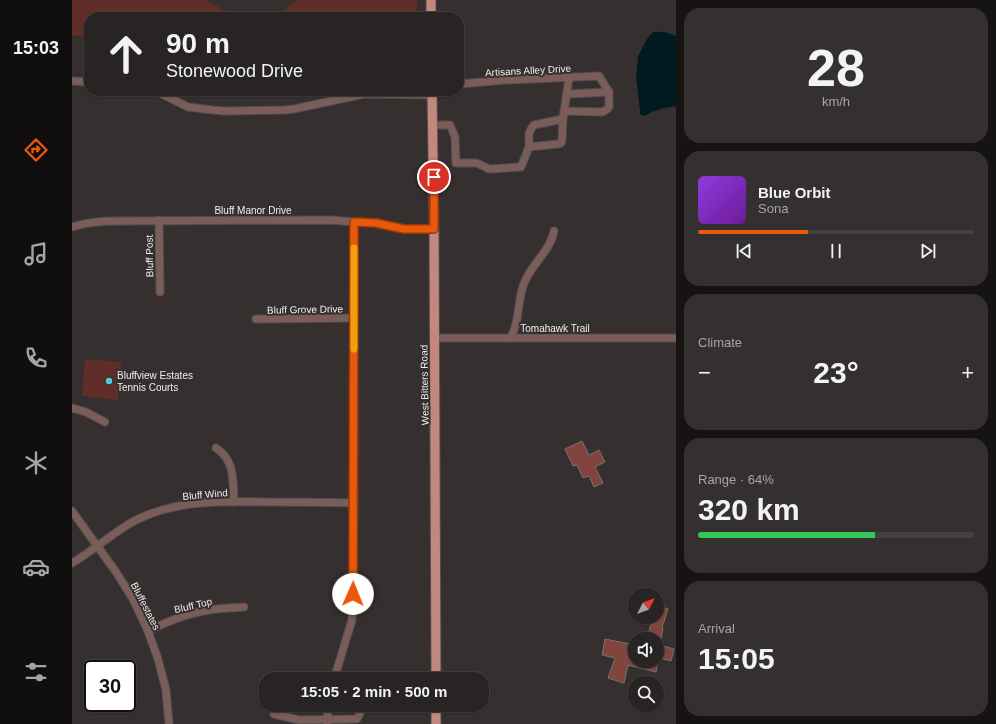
<!DOCTYPE html>
<meta charset="utf-8">
<style>
:root{--surface:#282423;--page:#343030;--text:#f1f3f6;--muted:#a5a4a6;--line:#444141;--accent:#ea580c}
body{margin:0;font-family:Arial,sans-serif;background:var(--page);color:var(--text);height:100vh;display:flex;flex-direction:column;font-size:15px;white-space:nowrap}
*{box-sizing:border-box;margin:0}
p{font-size:13px;color:var(--muted)}
.icon{flex:none;width:22px;height:22px;fill:none;stroke:currentColor;stroke-width:2;stroke-linecap:round;stroke-linejoin:round}
.map{position:relative;flex:1;overflow:hidden}
.side{display:flex;flex-direction:column;gap:8px;padding:8px;background:#161413;width:320px}
.side>*{flex:none}
.banner{position:absolute;left:12px;top:12px;width:380px;height:84px;border-radius:16px;box-shadow:0 1px 3px #0004,0 0 0 1px var(--line);background:#282423;color:var(--text);overflow:hidden}
.needle{width:26px;rotate:48deg}
.fabs{position:absolute;left:556px;top:588px;display:grid;gap:8px}
.fabs a{display:grid;place-items:center;width:36px;height:36px;border-radius:50%;background:var(--surface);box-shadow:0 1px 3px #0004,0 0 0 1px var(--line);font-size:20px}
.speed{position:absolute;left:12px;top:660px;display:flex;gap:8px;font-size:20px;font-weight:700;text-align:center}
.speed>*{display:grid;place-content:center;width:52px;height:52px;border-radius:50%;background:var(--surface);box-shadow:0 1px 3px #0004,0 0 0 1px var(--line);line-height:1}
.speed .limit{border:2px solid #111;border-radius:6px;background:#fff;color:#111}
.pin{position:absolute;display:grid;place-items:center;width:34px;height:34px;color:#fff;margin:-17px;border:2px solid #fff;border-radius:50%;box-shadow:0 1px 4px #0007}
.me{position:absolute;width:44px;margin:-22px;rotate:1deg;stroke-linejoin:round;filter:drop-shadow(0 0 3px #0008)}
.turn{display:flex;align-items:center;gap:14px;height:84px;padding:0 16px;font-size:18px}
.turn .icon{width:52px;height:52px;stroke-width:2.5}
.turn b{display:block;font-size:28px;line-height:34px}
.big{font-size:30px;font-weight:700;line-height:1.1}
.side .card{flex:1;display:flex;flex-direction:column;justify-content:center;gap:6px;min-width:0;padding:0 14px;border-radius:16px;background:var(--page)}
.side .dial{align-items:center;gap:0}
.dial b{font-size:52px;line-height:1}
.song{display:flex;align-items:center;gap:12px}
.cover{width:48px;height:48px;border-radius:6px;background:linear-gradient(135deg,hsl(270 70% 55%),hsl(280 70% 35%))}
.played{height:4px;border-radius:2px;background:linear-gradient(90deg,var(--accent) 40%,var(--line) 40%)}
.keys{display:flex;justify-content:space-around;direction:ltr}
.heat{display:flex;justify-content:space-between;align-items:center;font-size:22px;direction:ltr}
.charge{height:6px;border-radius:3px;background:linear-gradient(90deg,#34c759 64%,var(--line) 0)}
.trip{position:absolute;left:187px;top:672px;width:230px;height:40px;border-radius:16px;background:var(--surface);box-shadow:0 1px 3px #0004,0 0 0 1px var(--line);font-weight:700;line-height:40px;text-align:center}
main{display:flex;flex:1;min-height:0}
.dock{display:flex;flex-direction:column;width:72px;justify-content:space-around;align-items:center;background:#100e0e;color:var(--muted)}
.dock .icon{width:28px;height:28px}
.dock .on{color:var(--accent)}
.dock b{font-size:18px;color:var(--text)}
.map>svg:first-child{display:block}
.green{fill:#602d28}
.water{fill:#001a1f}
.building{fill:#82443e;stroke:#777170}
.lines{fill:none;stroke-linecap:round;stroke-linejoin:round}
.minor-casing{stroke:#534e4d;stroke-width:9}
.major-casing{stroke:#534e4d;stroke-width:11}
.minor{stroke:#7a5d59;stroke-width:7}
.major{stroke:#c2877f;stroke-width:9}
.route-casing{stroke:#983908;stroke-width:10}
.route{stroke:#ea580c;stroke-width:7}
.slow{stroke:#f59e0b;stroke-width:7}
.poi-dot{fill:#54cade;stroke:#35302f;stroke-width:1.5}
.labels{text-anchor:middle;stroke-width:4;stroke-linejoin:round;paint-order:stroke}
.street-label{font-size:10px;fill:#efeceb;stroke:#35302f}
.poi-label{font-size:10px;fill:#efeceb;stroke:#35302f;text-anchor:start}
</style>
<main>
<nav class="dock">
<b>15:03</b>
<svg class="icon on" aria-label="directions" viewBox="0 0 24 24"><path d="M12 3l9 9-9 9-9-9zM9 14v-3h6M13 9l2 2-2 2"/></svg>
<svg class="icon" aria-label="music" viewBox="0 0 24 24"><path d="M9 18V5l10-2v13"/><circle cx="6" cy="18" r="3"/><circle cx="16" cy="16" r="3"/></svg>
<svg class="icon" aria-label="phone" viewBox="0 0 24 24"><path d="M5 4h4l2 5-3 2q2 4 5 5l2-3 5 2v4C11 20 4 13 5 4z"/></svg>
<svg class="icon" aria-label="climate" viewBox="0 0 24 24"><path d="M12 3v18M4 7l16 10M4 17L20 7"/></svg>
<svg class="icon" aria-label="car" viewBox="0 0 24 24"><path d="M5 17H2v-5l4-1 3-4h7l3 4 3 1v5h-3M9 17h6M6 11h13"/><circle cx="7" cy="17" r="2"/><circle cx="17" cy="17" r="2"/></svg>
<svg class="icon" aria-label="filters" viewBox="0 0 24 24"><path d="M4 7h16M4 17h16"/><circle cx="9" cy="7" r="2"/><circle cx="15" cy="17" r="2"/></svg>
</nav>
<div class="map">
<svg width="604" height="724" viewBox="0 0 604 724">
<rect width="100%" height="100%" fill="#35302f"/>
<g class="green">
<polygon points="0,0 134,0 164,17 17,17 17,37 0,35"/>
<polygon points="225,0 345,0 345,17 207,17 214,8"/>
<polygon points="13,359 49,362 46,400 10,396"/>
</g>
<path class="water" d="M581 32C590 31 596 32 604 36V106L592 108 580 112 574 115 571 116 568 114V111L564 77 566 56 575 39Z"/>
<g class="building">
<polygon points="510,441 517,455 527,450 533,462 523,467 531,483 522,487 517,476 511,478 505,465 501,466 493,449"/>
<polygon points="585,602 591,604 591,607 596,609 590,628 591,628 589,639 575,639 579,624 580,625 582,617 585,617"/>
<polygon points="533,639 558,644 558,657 563,649 563,661 586,661 584,672 556,665 552,683 536,678 543,658 530,655"/>
<polygon points="585,644 602,649 599,661 585,657"/>
</g>
<g class="lines">
<g class="minor-casing">
<g id="minor">
<polyline points="0,81 17,82"/>
<polyline points="387,84 434,80 527,76 537,92"/>
<polyline points="84,91 116,107 141,110 152,111 212,110 222,109 292,94 360,95"/>
<polyline points="492,111 530,112 534,110 537,107 537,92 495,94"/>
<polyline points="361,125 378,125 383,137 384,163 405,163 417,169 449,167 457,147 457,134 459,129 462,125 491,119"/>
<polyline points="457,147 486,144 489,143 490,140 491,119 497,78"/>
<polyline points="87,220 88,292"/>
<path d="M0 227C15 222 31 221 46 221L259 220 282 222 304 223 332 229H362"/>
<polyline points="184,319 281,318"/>
<polyline points="363,338 604,338"/>
<path d="M438 338C440 335 442 331 443 327 448 312 446 293 454 279 462 262 479 249 482 231"/>
<polyline points="0,408 14,412 33,422"/>
<path d="M144 448C163 460 161 481 162 502"/>
<polyline points="0,511 44,572 61,599 76,631 86,659 94,690 97,724"/>
<path d="M0 563C23 550 42 531 66 519 106 500 150 501 194 502 223 502 253 502 282 503"/>
<path d="M76 631C96 621 116 613 138 610 149 608 161 608 172 607"/>
<polyline points="262,679 280,620 282,503 282,222"/>
<polyline points="202,714 227,720 285,719 290,709"/>
<polyline points="255,723 256,705"/>
</g>
</g>
<g class="major-casing">
<g id="major">
<polyline points="359,0 359,17"/>
<polyline points="360,91 362,229 364,679"/>
<polyline points="364,724 364,705"/>
</g>
</g>
<use href="#minor" class="minor"/>
<use href="#major" class="major"/>
</g>
<g class="lines">
<g class="route-casing">
<polyline id="route" points="281,594 282,222 304,223 332,229 362,229 362,177"/>
</g>
<use href="#route" class="route"/>
<polyline class="slow" points="282,349 282,248"/>
</g>
<circle class="poi-dot" cx="37" cy="381" r="4"/>
<g class="labels">
<g class="street-label">
<text transform="translate(456 70) rotate(-3)" y="4">Artisans Alley Drive</text>
<text x="181" y="214">Bluff Manor Drive</text>
<text transform="translate(77 256) rotate(-91)" y="4">Bluff Post</text>
<text transform="translate(233 309) rotate(-1)" y="4">Bluff Grove Drive</text>
<text x="483" y="332">Tomahawk Trail</text>
<text transform="translate(352 385) rotate(-91)" y="4">West Bitters Road</text>
<text transform="translate(133 494) rotate(-5)" y="4">Bluff Wind</text>
<text transform="translate(121 605) rotate(-13)" y="4">Bluff Top</text>
<text transform="translate(74 606) rotate(63)" y="4">Bluffestates</text>
</g>
<g class="poi-label">
<text x="45" y="379">Bluffview Estates<tspan x="45" dy="12">Tennis Courts</tspan></text>
</g>
</g>
</svg>
<div class="fabs">
<a><svg class="needle" viewBox="-14 -14 28 28"><path d="M0-13l5 13h-10z" fill="#e53935"/><path d="M0 13l5-13h-10z" fill="#a5a4a6"/></svg></a>
<a><svg class="icon" aria-label="sound" viewBox="0 0 24 24"><path d="M4 9h4l5-4v14l-5-4H4zM17 9q2 3 0 6"/></svg></a>
<a><svg class="icon" aria-label="search" viewBox="0 0 24 24"><circle cx="10" cy="10" r="6"/><path d="M15 15l6 6"/></svg></a>
</div>
<div class="speed"><div class="limit">30</div></div>
<div class="pin" style="left:362px;top:177px;background:#d93025"><svg class="icon" aria-label="arrive" viewBox="0 0 24 24"><path d="M6 21V4h12l-3 4 3 4H6"/></svg></div>
<svg class="me" style="left:281px;top:594px" viewBox="-20 -20 40 40"><circle r="19" fill="#fff"/><path d="M0-13L10 11 0 6-10 11z" fill="#ea580c"/></svg>
<div class="trip">15:05 · 2 min · 500 m</div>
<div class="banner">
<div class="turn"><svg class="icon" aria-label="ahead" viewBox="0 0 24 24"><path d="M12 20V5M6 11l6-6 6 6"/></svg><div><b>90 m</b>Stonewood Drive</div></div>
</div>
</div>
<section class="side">
<div class="card dial"><b>28</b><p>km/h</p></div>
<div class="card">
<div class="song"><i class="cover"></i><div><b>Blue Orbit</b><p>Sona</p></div></div>
<div class="played"></div>
<div class="keys"><svg class="icon" aria-label="previous" viewBox="0 0 24 24"><path d="M18 5L8 12l10 7zM5 5v14"/></svg><svg class="icon" aria-label="pause" viewBox="0 0 24 24"><path d="M8 5v14M16 5v14"/></svg><svg class="icon" aria-label="next" viewBox="0 0 24 24"><path d="M6 5l10 7-10 7zM19 5v14"/></svg></div>
</div>
<div class="card"><p>Climate</p>
<div class="heat"><a>−</a><b class="big">23°</b><a>+</a></div>
</div>
<div class="card"><p>Range · 64%</p><b class="big">320 km</b><div class="charge"></div></div>
<div class="card"><p>Arrival</p><b class="big">15:05</b></div>
</section>
</main>
